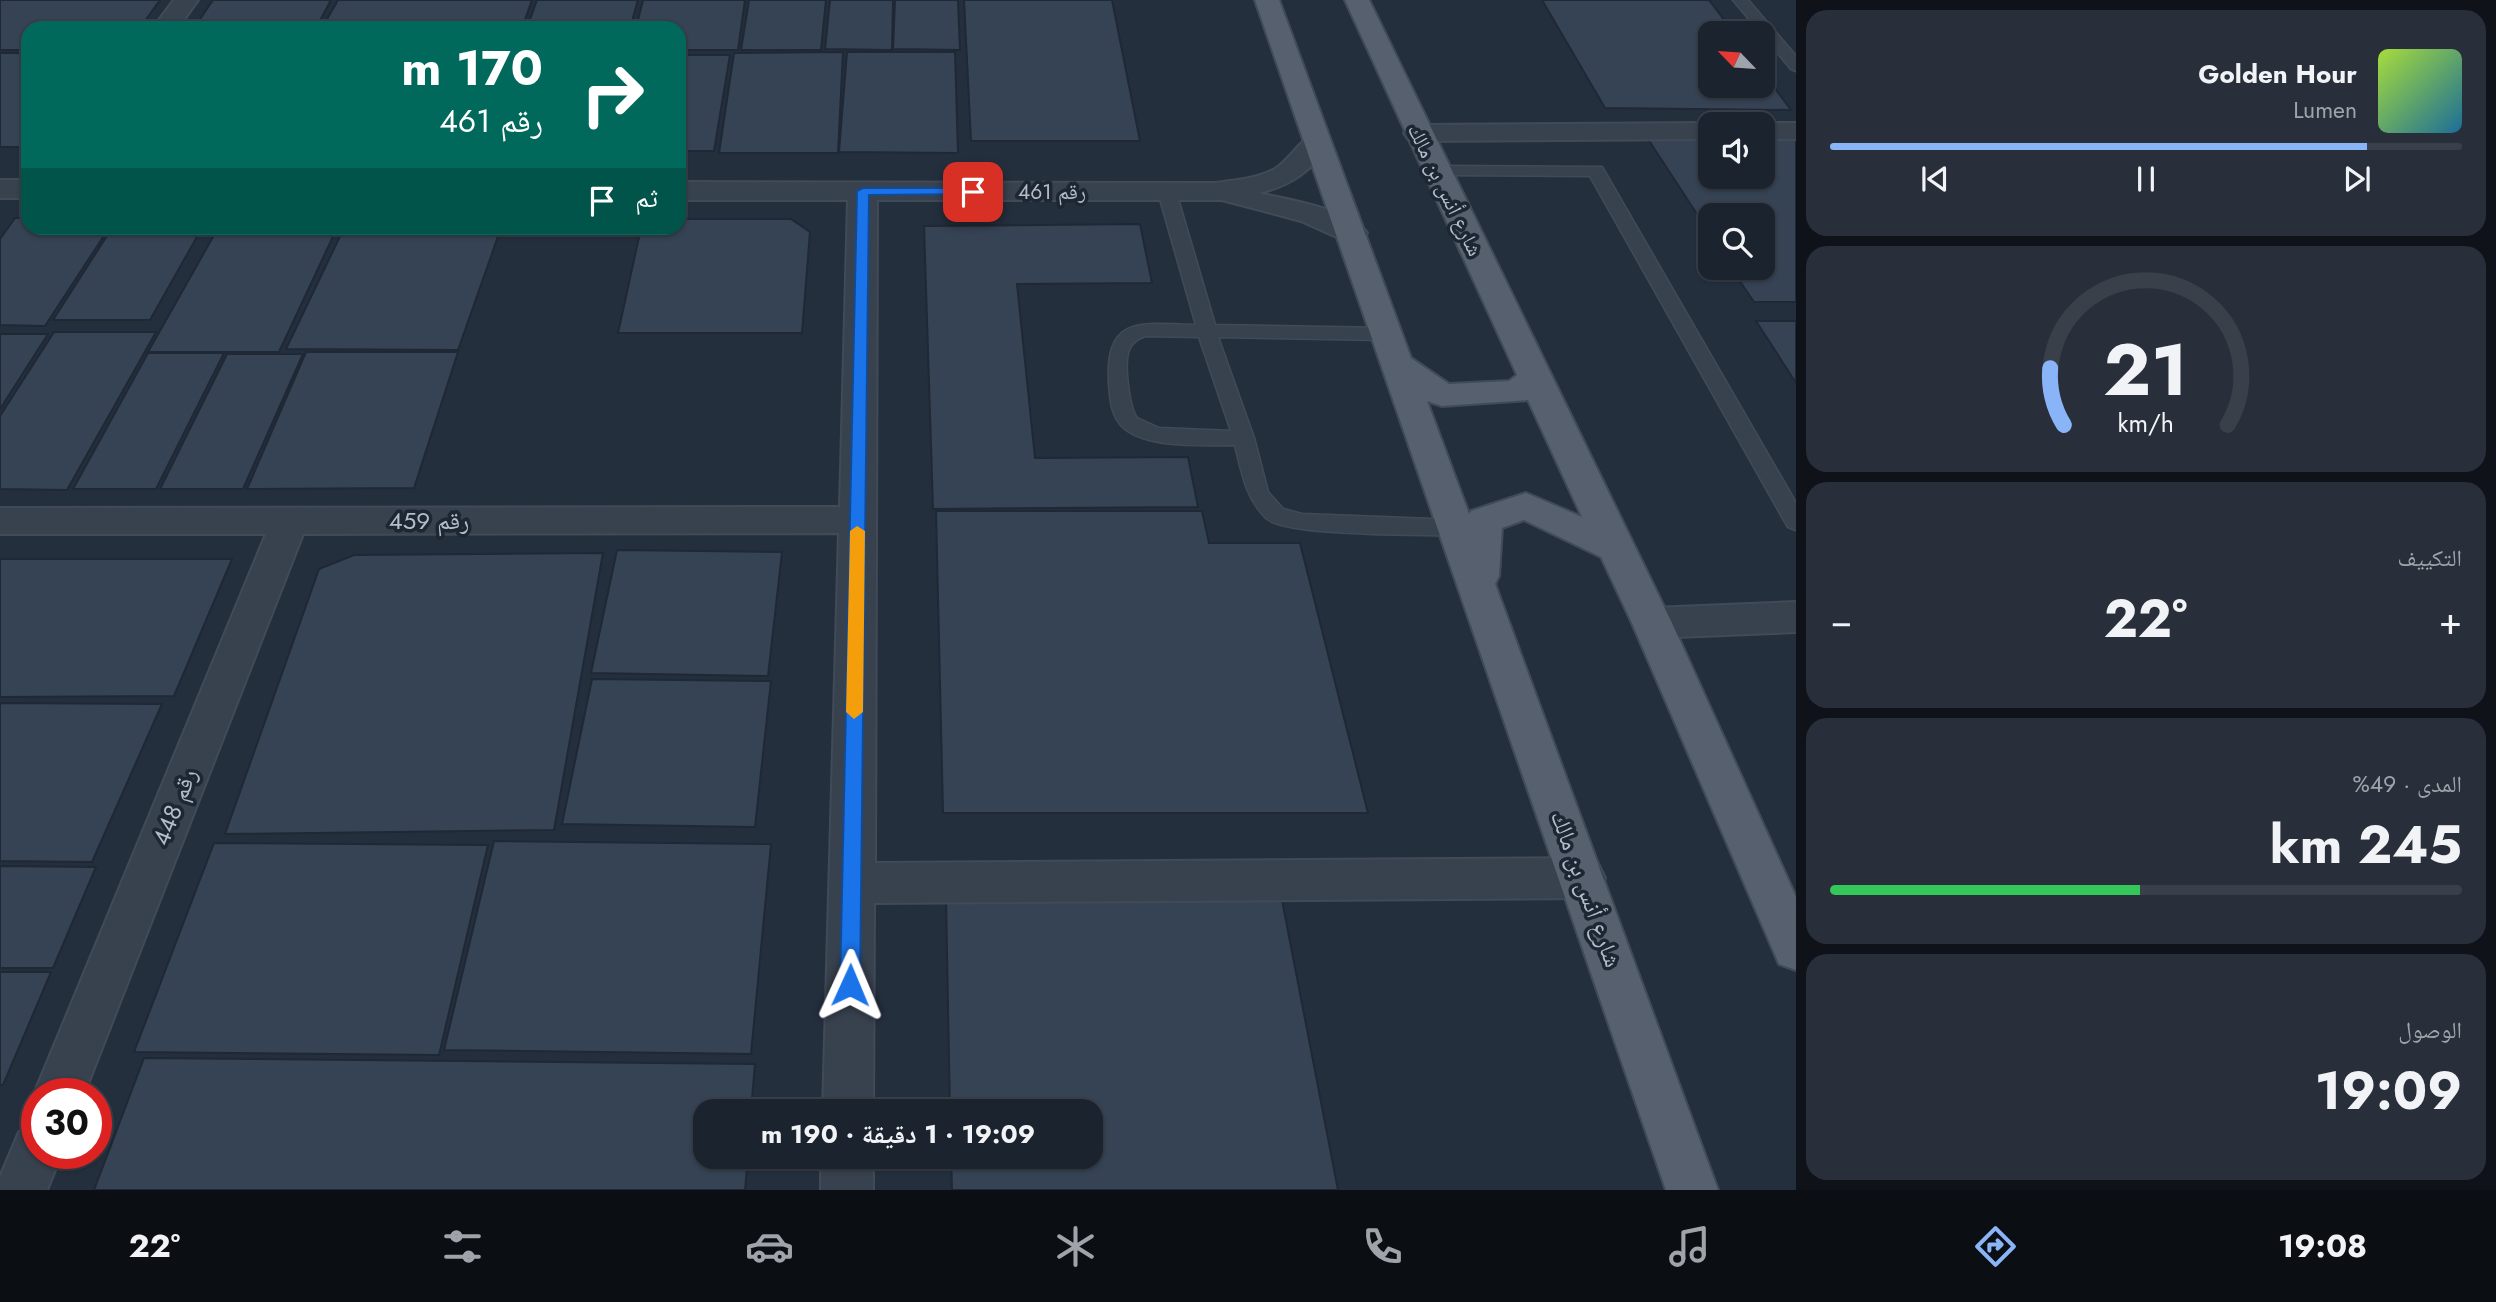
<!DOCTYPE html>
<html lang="ar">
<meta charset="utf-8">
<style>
:root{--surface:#1b232e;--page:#282f3a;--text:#f1f3f6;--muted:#a0a4aa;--line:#39404a;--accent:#8ab4f8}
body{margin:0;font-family:Jost,"Noto Naskh Arabic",sans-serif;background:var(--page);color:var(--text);direction:rtl;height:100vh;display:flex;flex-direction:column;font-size:26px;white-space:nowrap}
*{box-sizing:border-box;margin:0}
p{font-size:23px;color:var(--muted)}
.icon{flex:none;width:38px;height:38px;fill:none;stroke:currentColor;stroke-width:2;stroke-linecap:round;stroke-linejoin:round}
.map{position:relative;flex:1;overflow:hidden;direction:ltr}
.panel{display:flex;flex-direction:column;gap:10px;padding:10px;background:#0f1319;width:700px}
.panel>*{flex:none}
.hud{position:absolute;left:21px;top:21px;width:665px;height:214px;border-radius:21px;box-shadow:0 2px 5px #0004,0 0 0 2px var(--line);direction:rtl;background:#00695c;color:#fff;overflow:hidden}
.needle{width:46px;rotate:295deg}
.tools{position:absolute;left:1698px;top:21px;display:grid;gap:14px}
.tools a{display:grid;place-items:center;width:77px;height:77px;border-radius:14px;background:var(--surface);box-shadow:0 2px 5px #0004,0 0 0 2px var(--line);font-size:35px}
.speed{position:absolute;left:21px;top:1078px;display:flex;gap:14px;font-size:35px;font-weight:700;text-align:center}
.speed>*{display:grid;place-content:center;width:91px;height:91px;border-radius:50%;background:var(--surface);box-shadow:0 2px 5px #0004,0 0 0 2px var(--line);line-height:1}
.speed .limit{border:10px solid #d22;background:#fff;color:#111}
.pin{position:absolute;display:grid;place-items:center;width:60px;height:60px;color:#fff;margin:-30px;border-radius:14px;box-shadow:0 4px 10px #0006}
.me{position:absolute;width:77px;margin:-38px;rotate:1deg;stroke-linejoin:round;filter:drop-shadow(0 0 5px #0008)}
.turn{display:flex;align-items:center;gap:24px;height:147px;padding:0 28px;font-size:32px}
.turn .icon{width:91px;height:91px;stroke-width:2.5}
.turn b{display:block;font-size:49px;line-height:60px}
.then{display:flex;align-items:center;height:66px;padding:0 28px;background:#0003;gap:14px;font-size:26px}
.big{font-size:52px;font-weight:700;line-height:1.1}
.panel .tile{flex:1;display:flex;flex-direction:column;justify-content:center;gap:10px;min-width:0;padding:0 24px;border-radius:21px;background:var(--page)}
.panel .dial{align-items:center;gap:0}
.dial svg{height:182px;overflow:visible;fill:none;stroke:var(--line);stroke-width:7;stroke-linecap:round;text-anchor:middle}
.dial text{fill:var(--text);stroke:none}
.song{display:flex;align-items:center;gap:21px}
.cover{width:84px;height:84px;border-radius:10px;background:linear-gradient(135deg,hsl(80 70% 55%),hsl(200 70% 35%))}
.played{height:7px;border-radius:4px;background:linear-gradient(90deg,var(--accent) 85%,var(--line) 85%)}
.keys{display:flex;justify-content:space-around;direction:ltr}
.heat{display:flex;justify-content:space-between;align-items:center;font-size:38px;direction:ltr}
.charge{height:10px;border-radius:5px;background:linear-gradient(90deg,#34c759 49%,var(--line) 0)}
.trip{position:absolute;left:693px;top:1099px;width:410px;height:70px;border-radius:21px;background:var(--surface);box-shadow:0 2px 5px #0004,0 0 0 2px var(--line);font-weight:700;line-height:70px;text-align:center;direction:rtl}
.menu{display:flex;height:112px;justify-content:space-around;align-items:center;background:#0b0e12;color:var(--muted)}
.menu .icon{width:49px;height:49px}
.menu .on{color:var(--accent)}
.menu b{font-size:32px;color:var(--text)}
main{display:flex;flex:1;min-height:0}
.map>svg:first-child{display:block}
.building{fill:#364354;stroke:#1f2835;stroke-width:2}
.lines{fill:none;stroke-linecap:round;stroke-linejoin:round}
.service-casing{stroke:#414a57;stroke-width:3}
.minor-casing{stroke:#414a57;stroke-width:4}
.primary-casing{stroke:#414a57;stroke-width:4}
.service{fill:#38414e;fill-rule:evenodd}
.minor{fill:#38414e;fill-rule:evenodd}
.primary{fill:#56606e;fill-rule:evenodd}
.route{fill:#1a73e8;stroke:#114b97;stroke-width:2}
.slow{fill:#f59e0b}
.labels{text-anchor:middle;stroke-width:7;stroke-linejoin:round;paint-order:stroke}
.far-street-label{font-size:21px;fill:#b4bcc9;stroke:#1d2633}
.street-label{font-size:24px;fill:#b4bcc9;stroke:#1d2633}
</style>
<main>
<section class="panel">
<div class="tile">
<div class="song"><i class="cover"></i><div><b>Golden Hour</b><p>Lumen</p></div></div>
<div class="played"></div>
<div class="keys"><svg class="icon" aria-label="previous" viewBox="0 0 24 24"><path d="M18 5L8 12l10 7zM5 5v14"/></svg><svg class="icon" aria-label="pause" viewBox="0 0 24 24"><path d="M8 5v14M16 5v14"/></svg><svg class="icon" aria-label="next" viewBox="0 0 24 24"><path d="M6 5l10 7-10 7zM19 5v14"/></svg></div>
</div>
<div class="tile dial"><svg viewBox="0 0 100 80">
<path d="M14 69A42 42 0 1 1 86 69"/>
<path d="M14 69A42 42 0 0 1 8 44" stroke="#8ab4f8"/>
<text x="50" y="56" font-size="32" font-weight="700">21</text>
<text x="50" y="72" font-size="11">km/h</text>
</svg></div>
<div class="tile"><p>التكييف</p>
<div class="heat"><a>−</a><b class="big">22°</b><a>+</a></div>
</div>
<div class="tile"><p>المدى · 49%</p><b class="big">245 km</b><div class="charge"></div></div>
<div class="tile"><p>الوصول</p><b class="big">19:09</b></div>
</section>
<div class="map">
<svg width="1796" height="1190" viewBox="0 0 1796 1190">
<rect width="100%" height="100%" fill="#242f3e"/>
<g class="building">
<polygon points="0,0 160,0 140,28 28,28 28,50 0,50"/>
<polygon points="213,0 331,0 316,28 194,28"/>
<polygon points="338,0 532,0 522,28 322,28"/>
<polygon points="537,0 638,0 630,28 527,28"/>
<polygon points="643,0 745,0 738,50 679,50 679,28 636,28"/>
<polygon points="749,0 826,0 821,50 741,50"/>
<polygon points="830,0 893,0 892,50 825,49"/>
<polygon points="895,0 958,0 960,50 893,49"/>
<polygon points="964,0 1112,0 1140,141 971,141"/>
<polygon points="1542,0 1709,0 1734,33 1710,33 1710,86 1762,86 1762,71 1791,110 1605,108"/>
<polygon points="843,52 838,153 719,153 734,53"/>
<polygon points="847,52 955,52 958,153 839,152"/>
<rect x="0" y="53" width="28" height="94"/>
<polygon points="679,55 730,55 714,151 679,151"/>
<polygon points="1646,136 1710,136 1710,177 1762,177 1762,136 1796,136 1796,302 1754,302 1731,268 1762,268 1762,215 1710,215 1710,234"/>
<polygon points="15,218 28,218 28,228 109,228 45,326 0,325 0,239"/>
<polygon points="679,219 791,219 810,232 802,333 618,333 641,228 679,228"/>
<polygon points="1140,224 1152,283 1017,284 1035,458 1188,457 1198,507 933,509 924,226"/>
<polygon points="112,228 202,228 150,320 53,320"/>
<polygon points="218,228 337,228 279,352 148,352"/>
<polygon points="344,228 501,228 458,350 286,349"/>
<polygon points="1756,321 1796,321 1796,383"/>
<polygon points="54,332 156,332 67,490 0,489 0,416"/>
<polygon points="0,334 48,334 0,409"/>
<polygon points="306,352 458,352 414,488 247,489"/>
<polygon points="148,353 224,353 156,489 73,489"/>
<polygon points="227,354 303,354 243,489 160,489"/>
<polygon points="936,511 1202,511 1209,543 1300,543 1368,813 943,813"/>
<polygon points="617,550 782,552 768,676 591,673"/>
<polygon points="603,553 554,830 225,834 319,569 354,555"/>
<polygon points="0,559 232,559 174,696 0,697"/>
<polygon points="592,679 771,681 755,827 562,824"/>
<polygon points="0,703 162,704 92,862 0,861"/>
<polygon points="494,841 771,844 751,1054 444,1050"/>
<polygon points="214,843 488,845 439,1055 134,1052"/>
<polygon points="0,866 96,867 53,968 0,968"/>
<polygon points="946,899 1282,900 1338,1190 952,1190 951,1157 1090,1157 1090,1111 950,1111"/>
<polygon points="0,972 51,972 3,1085 0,1085"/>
<polygon points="144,1058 755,1064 751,1111 705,1111 705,1157 748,1157 745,1190 94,1190"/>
</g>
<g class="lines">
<g class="service-casing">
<g id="service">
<polygon points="1733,0 1748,0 1796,56 1796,71 1791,69"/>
<polygon points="1437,166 1602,167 1796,503 1796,530 1788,527 1785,522 1590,176 1431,175 1429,171"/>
<path d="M1167 187 1176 192 1215 325 1386 328 1396 334 1386 340 1218 337 1254 438 1268 492 1283 509 1302 514 1457 520 1465 523 1468 528 1465 533 1457 536C1423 534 1286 537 1266 518 1245 497 1242 472 1235 445 1205 445 1149 449 1124 428 1111 417 1110 399 1109 383 1105 314 1142 324 1196 325L1158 192ZM1145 336 1199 337 1231 431 1159 428 1137 418C1129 407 1122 358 1131 346 1134 341 1140 338 1145 336Z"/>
</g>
</g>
<g class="minor-casing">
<g id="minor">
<polygon points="174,0 198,0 178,28 153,28"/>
<polygon points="1710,123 1716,124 1710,124 1710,139 1418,141 1408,139 1404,133 1408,127 1418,125"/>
<polygon points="1762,123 1796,123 1796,139 1762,139 1762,124 1756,124"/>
<path d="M1317 134 1327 136 1331 142C1312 170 1293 185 1259 193 1287 200 1350 209 1367 233L1363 239 1352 242 1341 239 1301 221 1222 200H877L875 863 1582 858 1598 864 1605 878 1598 892 1582 898 874 903 873 1111H823L839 533 303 534 84 1094H37V1101L34 1094 266 534H0V508L840 507 848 200H679V182L1215 183C1235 180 1257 179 1275 169 1291 159 1300 138 1317 134Z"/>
<rect x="0" y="180" width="28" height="18"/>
<polygon points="1796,602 1796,632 1652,638 1638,633 1632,623 1638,613 1652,608"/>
<polygon points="37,1124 37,1153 62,1153 47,1190 0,1190 0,1177 19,1132"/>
<rect x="821" y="1157" width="52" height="33"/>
</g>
</g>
<g class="primary-casing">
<path id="primary" d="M1255 0H1279L1411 358 1449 384 1509 381 1517 375 1345 0H1369L1672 623 1796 897V970L1779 964 1632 623 1601 557 1524 520 1502 528 1499 576 1495 584 1718 1190H1666ZM1528 400 1582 517 1526 493 1471 511 1469 514 1427 401 1442 406Z"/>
</g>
<use href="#service" class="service"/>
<use href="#minor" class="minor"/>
<use href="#primary" class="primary"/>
</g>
<polygon class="route" points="973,188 979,192 978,194 869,195 860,985 857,991 850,994 843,991 840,985 857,191 863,188"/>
<polygon class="slow" points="857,526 865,531 863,712 854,719 846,712 850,531"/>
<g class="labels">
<g class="far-street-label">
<text transform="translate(1445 190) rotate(64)" y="7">شارع أنس بن مالك</text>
<text x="1052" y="199">رقم 461</text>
</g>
<g class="street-label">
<text x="429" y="529">رقم 459</text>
<text transform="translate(175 807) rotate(-68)" y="8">رقم 448</text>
<text transform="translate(1586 889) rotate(70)" y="8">شارع أنس بن مالك</text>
</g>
</g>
</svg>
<div class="tools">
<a><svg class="needle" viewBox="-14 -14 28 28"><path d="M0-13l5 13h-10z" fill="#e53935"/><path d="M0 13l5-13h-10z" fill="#a0a4aa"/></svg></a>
<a><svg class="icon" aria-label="sound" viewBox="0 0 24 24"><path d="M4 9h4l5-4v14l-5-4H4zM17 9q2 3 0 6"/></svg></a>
<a><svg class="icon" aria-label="search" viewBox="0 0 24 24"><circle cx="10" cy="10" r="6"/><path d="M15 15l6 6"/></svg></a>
</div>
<div class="speed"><div class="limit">30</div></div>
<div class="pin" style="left:973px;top:192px;background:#d93025"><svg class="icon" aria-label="arrive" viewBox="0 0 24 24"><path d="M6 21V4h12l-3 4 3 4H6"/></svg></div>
<svg class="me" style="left:850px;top:985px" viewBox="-20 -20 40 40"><path d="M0-17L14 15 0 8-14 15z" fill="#1a73e8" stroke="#fff" stroke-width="4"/></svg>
<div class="trip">19:09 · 1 دقيقة · 190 m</div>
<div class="hud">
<div class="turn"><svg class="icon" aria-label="right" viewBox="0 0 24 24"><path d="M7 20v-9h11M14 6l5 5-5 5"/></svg><div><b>170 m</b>رقم 461</div></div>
<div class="then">ثم<svg class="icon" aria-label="arrive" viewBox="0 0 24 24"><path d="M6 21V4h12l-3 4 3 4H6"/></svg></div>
</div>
</div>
</main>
<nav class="menu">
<b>19:08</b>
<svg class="icon on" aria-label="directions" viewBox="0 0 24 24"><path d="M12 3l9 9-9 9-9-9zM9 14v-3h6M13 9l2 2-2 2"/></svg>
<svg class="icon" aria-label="music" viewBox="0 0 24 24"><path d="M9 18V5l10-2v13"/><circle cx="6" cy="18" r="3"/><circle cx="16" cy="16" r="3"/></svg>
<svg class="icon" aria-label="phone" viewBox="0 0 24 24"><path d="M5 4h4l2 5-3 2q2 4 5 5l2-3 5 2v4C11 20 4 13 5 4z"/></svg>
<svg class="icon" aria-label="climate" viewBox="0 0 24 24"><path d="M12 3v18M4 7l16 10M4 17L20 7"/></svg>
<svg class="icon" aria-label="car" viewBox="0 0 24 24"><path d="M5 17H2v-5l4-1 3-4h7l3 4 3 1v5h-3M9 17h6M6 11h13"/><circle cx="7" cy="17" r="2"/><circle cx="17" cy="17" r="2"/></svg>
<svg class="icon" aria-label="filters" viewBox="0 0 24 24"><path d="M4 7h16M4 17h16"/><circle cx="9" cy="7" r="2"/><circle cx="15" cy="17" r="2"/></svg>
<b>22°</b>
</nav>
